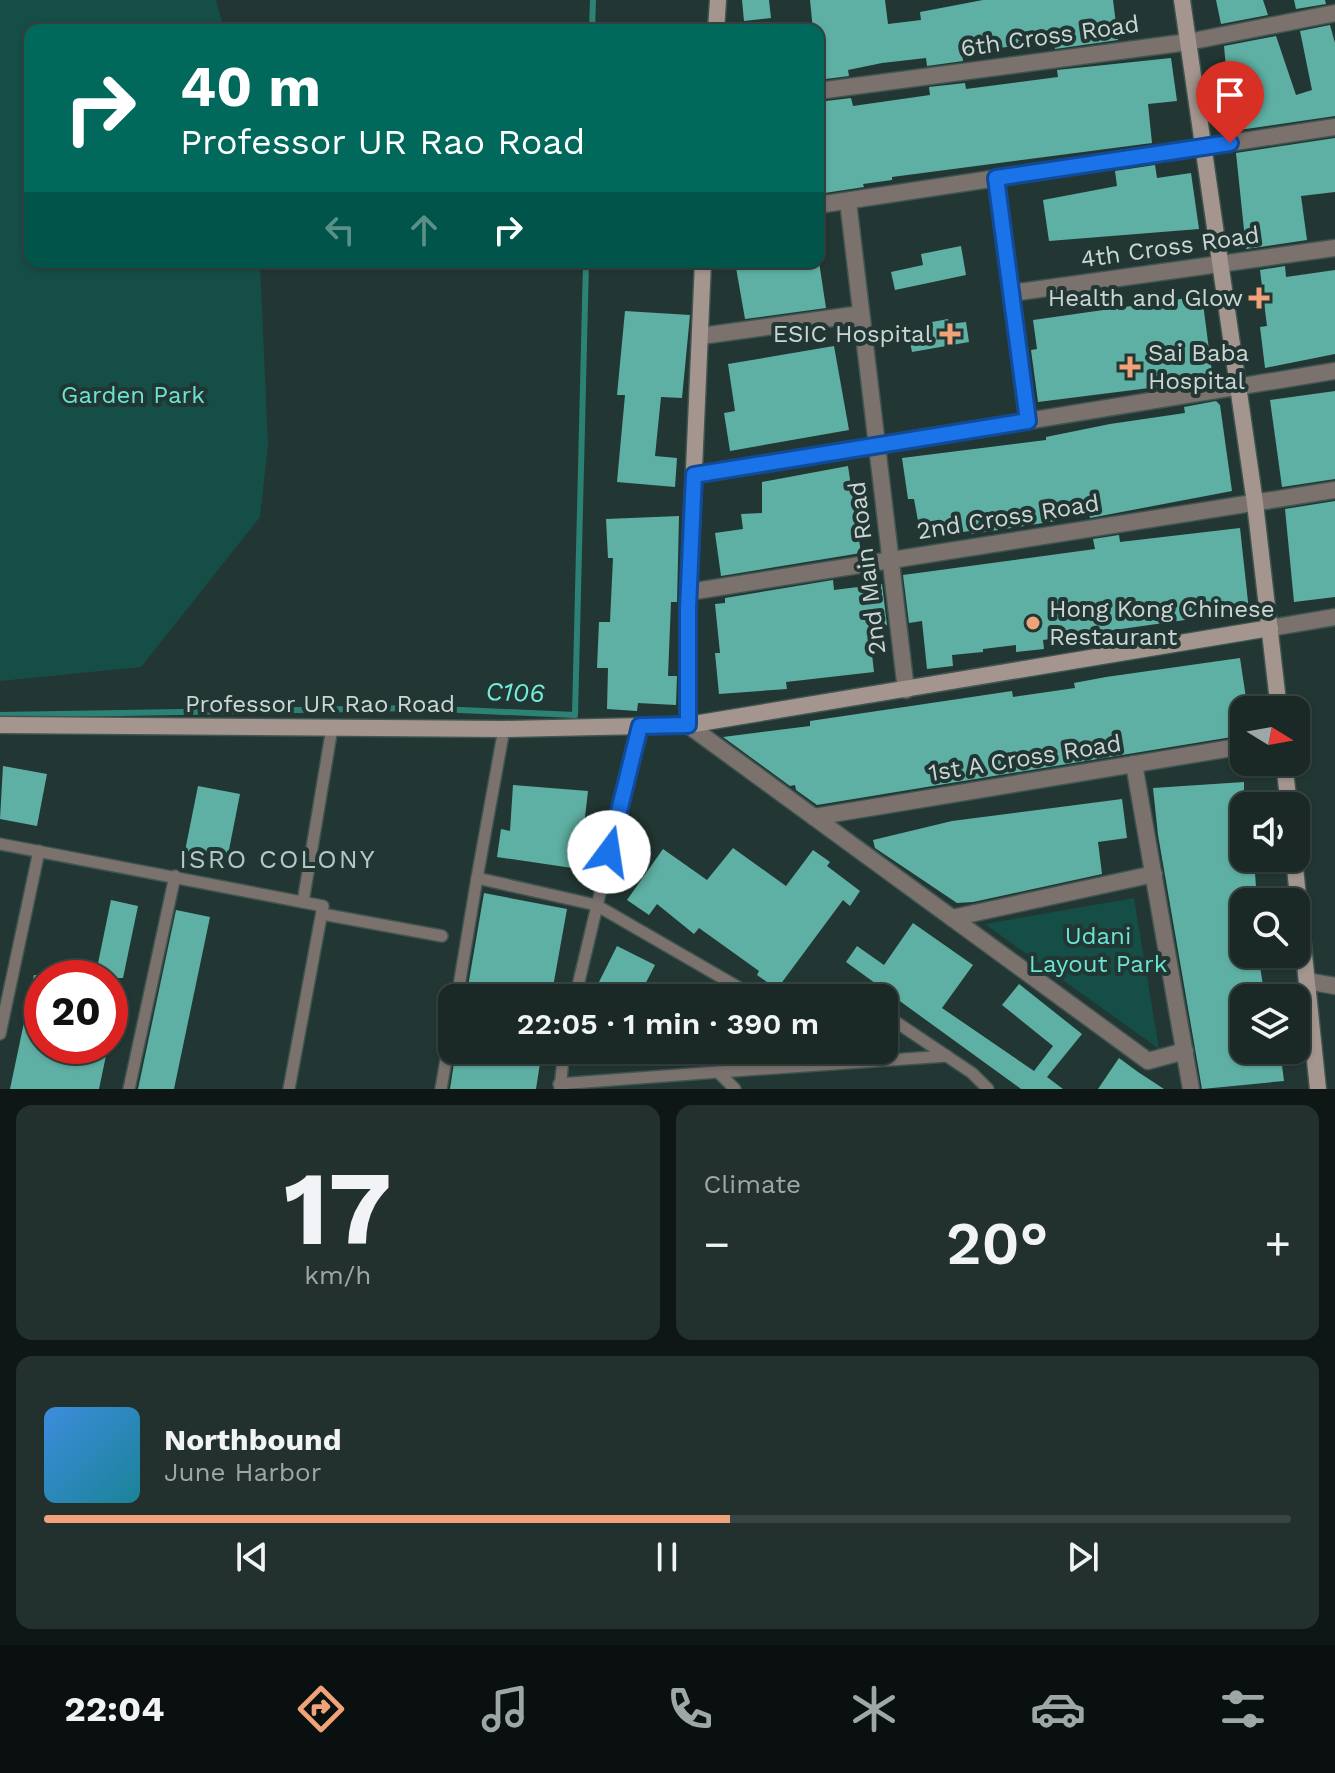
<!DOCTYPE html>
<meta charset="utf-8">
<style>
:root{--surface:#1a2926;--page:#23312e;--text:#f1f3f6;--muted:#9fa6a7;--line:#384543;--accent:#f0a279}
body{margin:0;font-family:"Work Sans",sans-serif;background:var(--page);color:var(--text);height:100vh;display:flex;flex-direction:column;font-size:30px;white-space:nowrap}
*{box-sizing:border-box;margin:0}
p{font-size:26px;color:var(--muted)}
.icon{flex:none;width:44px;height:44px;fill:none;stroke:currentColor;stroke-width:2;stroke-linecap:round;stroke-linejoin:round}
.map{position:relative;height:1089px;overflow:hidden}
.panel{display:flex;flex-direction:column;gap:16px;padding:16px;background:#0e1715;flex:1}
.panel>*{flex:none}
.guide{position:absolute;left:24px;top:24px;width:800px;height:244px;border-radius:16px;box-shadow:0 2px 6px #0004,0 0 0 2px var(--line);background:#00695c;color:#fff;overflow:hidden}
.needle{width:52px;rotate:101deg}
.controls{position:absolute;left:1230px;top:696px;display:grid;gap:16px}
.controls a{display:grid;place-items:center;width:80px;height:80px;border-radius:16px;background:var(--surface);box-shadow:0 2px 6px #0004,0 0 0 2px var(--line);font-size:40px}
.speed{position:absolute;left:24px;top:960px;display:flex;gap:16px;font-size:40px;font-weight:700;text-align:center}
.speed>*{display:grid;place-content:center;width:104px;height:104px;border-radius:50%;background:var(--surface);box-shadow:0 2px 6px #0004,0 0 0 2px var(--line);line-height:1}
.speed .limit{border:12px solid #d22;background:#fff;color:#111}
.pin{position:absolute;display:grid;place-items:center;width:68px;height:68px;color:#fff;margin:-82px -34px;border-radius:50% 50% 50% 0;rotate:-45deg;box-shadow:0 0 8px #0007}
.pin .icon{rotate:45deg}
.me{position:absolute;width:88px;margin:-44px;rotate:14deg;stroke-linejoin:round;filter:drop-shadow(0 0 6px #0008)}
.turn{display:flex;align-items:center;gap:28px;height:168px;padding:0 24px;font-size:36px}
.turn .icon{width:104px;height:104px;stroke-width:2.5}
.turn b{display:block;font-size:56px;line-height:68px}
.lanes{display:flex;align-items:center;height:76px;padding:0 24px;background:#0003;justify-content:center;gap:40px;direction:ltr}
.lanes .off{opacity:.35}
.big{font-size:60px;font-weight:600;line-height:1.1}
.panel .tile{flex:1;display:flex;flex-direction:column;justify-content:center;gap:12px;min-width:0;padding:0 28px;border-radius:16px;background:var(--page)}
.panel .dial{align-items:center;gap:0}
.dial b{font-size:104px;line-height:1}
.song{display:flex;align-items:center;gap:24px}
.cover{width:96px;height:96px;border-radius:12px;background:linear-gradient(135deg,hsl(210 70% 55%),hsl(190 70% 35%))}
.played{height:8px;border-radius:4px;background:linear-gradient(90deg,var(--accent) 55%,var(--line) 55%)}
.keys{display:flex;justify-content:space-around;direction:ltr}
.heat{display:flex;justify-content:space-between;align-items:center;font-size:44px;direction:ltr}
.panel .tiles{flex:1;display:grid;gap:16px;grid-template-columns:1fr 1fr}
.tile:last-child{grid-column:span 2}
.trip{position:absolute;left:438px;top:984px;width:460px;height:80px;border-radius:16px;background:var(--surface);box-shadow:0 2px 6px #0004,0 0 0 2px var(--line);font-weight:600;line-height:80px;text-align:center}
.dock{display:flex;height:128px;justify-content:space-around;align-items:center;background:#0a100f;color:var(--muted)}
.dock .icon{width:56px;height:56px}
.dock .selected{color:var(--accent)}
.dock b{font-size:36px;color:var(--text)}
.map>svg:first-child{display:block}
.green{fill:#154e47}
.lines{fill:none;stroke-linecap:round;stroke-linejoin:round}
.stream{stroke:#2d8276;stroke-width:6}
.building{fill:#5fb0a4}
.lane-casing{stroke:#405450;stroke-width:14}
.street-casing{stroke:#405450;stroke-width:19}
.secondary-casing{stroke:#405450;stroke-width:19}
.lane{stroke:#7b726e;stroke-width:11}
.street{stroke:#7b726e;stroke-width:16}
.secondary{stroke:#a4968f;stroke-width:16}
.route-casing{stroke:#114b97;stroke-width:20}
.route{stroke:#1a73e8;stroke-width:14}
.poi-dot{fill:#f0a279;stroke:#223733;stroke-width:3}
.labels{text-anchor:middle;stroke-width:8;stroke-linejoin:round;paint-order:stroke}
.street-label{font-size:24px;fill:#cbd7d5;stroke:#223733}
.poi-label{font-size:24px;fill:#cbd7d5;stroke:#223733;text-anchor:end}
.park-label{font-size:24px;fill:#6be4d3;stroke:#223733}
.water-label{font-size:26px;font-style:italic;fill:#73ebda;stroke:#223733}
.neighbourhood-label{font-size:26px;letter-spacing:2px;fill:#b1cac5;stroke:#223733}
</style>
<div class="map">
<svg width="1335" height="1089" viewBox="0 0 1335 1089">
<rect width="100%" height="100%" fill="#223733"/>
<g class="green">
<polygon points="0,0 216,0 224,30 30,30 30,262 260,262 268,445 260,517 141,667 0,681"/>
<polygon points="1134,898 1159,1049 985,924"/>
</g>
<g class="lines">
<g class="stream">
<polyline points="592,30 593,0"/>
<polyline points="0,715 416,708 575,715 586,262"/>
</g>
</g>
<g class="building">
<polygon points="742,0 769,0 771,18 744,21"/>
<polygon points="810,0 885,0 888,24 921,20 920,12 983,0 1113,0 1118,40 1055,49 1054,43 1045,42 962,53 963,61 927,66 926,58 882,63 848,70 849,76 818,80 818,30 813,30"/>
<polygon points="1216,0 1263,0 1268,15 1221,24"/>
<polygon points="1294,0 1325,0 1326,4 1296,9"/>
<polygon points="1330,25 1335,43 1335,116 1232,131 1224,46 1276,36 1296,95 1312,90 1300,31"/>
<polygon points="1171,58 1177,101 1148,104 1152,143 892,177 892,180 863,184 864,187 818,194 818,102 851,98 853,106 930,95 929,87 965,83 966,89 1058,77 1057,70"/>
<polygon points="1335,138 1335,192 1301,196 1307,240 1246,249 1236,153"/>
<polygon points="1155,165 1157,178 1191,173 1199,229 1049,241 1043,200 1117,186 1115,171"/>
<polygon points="961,246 966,275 895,290 891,272 923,265 921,254"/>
<polygon points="735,262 819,262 826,308 745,319"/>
<polygon points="1285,266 1286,277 1335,270 1335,354 1265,368 1260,327 1267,326 1260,270"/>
<polygon points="1202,296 1213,380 1038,402 1031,350 1037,349 1033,320"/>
<polygon points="625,311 690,315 682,398 661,397 655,456 677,458 675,487 617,482 625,395 617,395"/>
<polygon points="948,319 949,324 966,322 969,342 912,352 908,332 933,327 932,322"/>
<polygon points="834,346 849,430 730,451 724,413 735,411 728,364"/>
<polygon points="1335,391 1335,479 1282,487 1270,400"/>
<polygon points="1216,401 1220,405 1232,491 1090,518 1088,507 1055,515 1056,521 972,534 971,531 921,537 914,499 908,499 902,458 1046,440 1046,437 1110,424 1185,413 1184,407"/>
<polygon points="848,466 861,553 721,576 715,533 743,529 741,514 762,513 762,482"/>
<polygon points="1335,501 1335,597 1294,602 1285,509"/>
<polygon points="679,516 677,602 671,602 668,676 677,676 676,705 638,703 637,711 607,709 608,668 597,668 599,622 610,622 613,558 608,558 606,519"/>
<polygon points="1240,528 1249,611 1043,640 1044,649 1016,652 1016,645 983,649 983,652 952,655 953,666 927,669 922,621 909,623 903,575 1095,549 1093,539 1119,535 1120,542"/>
<polygon points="833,580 834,590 882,584 887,625 869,628 874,672 786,682 787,689 719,694 715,653 720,653 715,604 725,603 725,598"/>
<polygon points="1240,658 1246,698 1244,735 817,805 796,790 795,785 790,786 723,737 810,726 810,721 1012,691 1013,697 1075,688 1074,683 1106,677"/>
<polygon points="3,766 47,774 37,826 0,819"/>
<polygon points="1244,782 1244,858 1254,858 1257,902 1244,902 1244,954 1258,954 1265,998 1244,998 1244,1050 1280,1050 1284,1081 1202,1089 1158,835 1153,788"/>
<polygon points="513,785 588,791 579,869 497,857 501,829 510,831"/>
<polygon points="198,786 240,794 227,860 185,851"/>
<polygon points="1122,799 1127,838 1098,842 1102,874 973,902 957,903 875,848 873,840 952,821"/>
<polygon points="733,848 786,886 813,850 830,862 827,866 860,891 850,906 843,900 777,989 757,975 759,971 699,928 694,934 657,904 649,915 627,900 663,849 707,880"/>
<polygon points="484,893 567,909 551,998 466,998"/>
<polygon points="111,900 138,906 123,978 95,978"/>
<polygon points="176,910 210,917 174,1089 138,1089"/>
<polygon points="913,923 973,965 942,1008 1034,1071 1053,1046 1002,1005 1019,984 1082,1034 1047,1077 1063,1089 1021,1089 846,962 857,946 884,965"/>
<polygon points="617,946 655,965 638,998 591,998"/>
<polygon points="34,975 42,976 42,1046 108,1046 99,1089 10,1089"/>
<polygon points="456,1050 542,1050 536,1089 450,1089"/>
<polygon points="1119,1058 1138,1072 1164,1089 1098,1089"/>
</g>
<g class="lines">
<g class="lane-casing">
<g id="lane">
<polyline points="0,844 323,906 289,1089"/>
<polyline points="477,878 504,729"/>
<polyline points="303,902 332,728"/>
<polyline points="322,914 442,936"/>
<polyline points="847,989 861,998"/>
<polyline points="457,998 477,878 596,905 757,998"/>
<polyline points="575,998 640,726"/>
<polyline points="884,1014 972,1073 988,1089"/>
<polyline points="0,1034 39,851"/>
<polyline points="718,1072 947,1056"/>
<polyline points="559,1084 718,1072 735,1089"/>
<polyline points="129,1089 175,876"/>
<polyline points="441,1089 452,1025"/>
<polyline points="560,1089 564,1050"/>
</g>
</g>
<g class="street-casing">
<g id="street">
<polyline points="818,91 1188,42 1335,13"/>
<polyline points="996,178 1028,421"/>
<polyline points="848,201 906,690"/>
<polyline points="818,205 1335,127"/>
<polyline points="1011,293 1335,248"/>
<polyline points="701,336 861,314"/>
<polyline points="694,475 1335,371"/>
<polyline points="689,592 1335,490"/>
<polyline points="1270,628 1335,617"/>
<polyline points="688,725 1148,1061 1185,1051"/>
<polyline points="1134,764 1191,1089"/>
<polyline points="814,817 1244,746"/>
<polyline points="952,918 1154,874"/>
<polyline points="1307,981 1335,986"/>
</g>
</g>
<g class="secondary-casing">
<g id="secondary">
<polyline points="1182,0 1255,503 1279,710"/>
<polyline points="716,30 718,0"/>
<polyline points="0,725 504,729 688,725 1270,628"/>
<polyline points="688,725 688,608 703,262"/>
<polyline points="1284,762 1289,806"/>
<polyline points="1294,858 1318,1089"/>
</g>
</g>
<use href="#lane" class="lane"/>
<use href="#street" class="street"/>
<use href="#secondary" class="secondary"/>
</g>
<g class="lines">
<g class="route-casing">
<polyline id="route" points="609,852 640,726 688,725 688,608 694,475 1028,421 996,178 1230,143"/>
</g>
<use href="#route" class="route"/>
</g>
<g class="poi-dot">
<path d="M1255 286h8v8h8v8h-8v8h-8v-8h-8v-8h8z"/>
<path d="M946 322h8v8h8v8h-8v8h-8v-8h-8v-8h8z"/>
<path d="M1126 355h8v8h8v8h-8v8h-8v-8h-8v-8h8z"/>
<circle cx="1033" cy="623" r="8"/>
</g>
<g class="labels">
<g class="street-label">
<text transform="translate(1050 36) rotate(-8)" y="8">6th Cross Road</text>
<text transform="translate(1170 247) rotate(-8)" y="8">4th Cross Road</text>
<text transform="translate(1008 517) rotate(-9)" y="8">2nd Cross Road</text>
<text transform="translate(867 568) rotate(-97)" y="8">2nd Main Road</text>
<text x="320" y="712">Professor UR Rao Road</text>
<text transform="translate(1025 758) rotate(-9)" y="8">1st A Cross Road</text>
</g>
<g class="poi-label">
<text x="1243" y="306">Health and Glow</text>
<text x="932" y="342">ESIC Hospital</text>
<text x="1148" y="361" text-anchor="start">Sai Baba<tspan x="1148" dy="28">Hospital</tspan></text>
<text x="1049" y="617" text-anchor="start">Hong Kong Chinese<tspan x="1049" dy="28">Restaurant</tspan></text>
</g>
<g class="park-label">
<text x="133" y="403">Garden Park</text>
<text x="1098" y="944">Udani<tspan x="1098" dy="28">Layout Park</tspan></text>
</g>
<g class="water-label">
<text transform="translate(515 692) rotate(2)" y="9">C106</text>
</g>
<g class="neighbourhood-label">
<text x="278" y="868">ISRO COLONY</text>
</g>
</g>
</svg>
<div class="controls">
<a><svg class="needle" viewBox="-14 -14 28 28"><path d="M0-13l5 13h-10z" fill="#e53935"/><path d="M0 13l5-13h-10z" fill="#9fa6a7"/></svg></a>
<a><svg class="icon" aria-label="sound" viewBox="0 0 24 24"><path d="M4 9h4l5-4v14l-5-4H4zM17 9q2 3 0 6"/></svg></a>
<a><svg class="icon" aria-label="search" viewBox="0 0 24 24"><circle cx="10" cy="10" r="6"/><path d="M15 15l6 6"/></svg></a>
<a><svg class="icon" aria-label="layers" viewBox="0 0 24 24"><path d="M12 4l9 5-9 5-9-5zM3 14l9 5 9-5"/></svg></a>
</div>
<div class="speed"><div class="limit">20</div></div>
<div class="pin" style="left:1230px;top:143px;background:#d93025"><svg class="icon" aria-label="arrive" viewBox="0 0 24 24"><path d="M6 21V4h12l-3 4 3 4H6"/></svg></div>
<svg class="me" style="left:609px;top:852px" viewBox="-20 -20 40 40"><circle r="19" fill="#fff"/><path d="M0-13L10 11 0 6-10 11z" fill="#1a73e8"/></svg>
<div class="trip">22:05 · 1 min · 390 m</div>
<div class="guide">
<div class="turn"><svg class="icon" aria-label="right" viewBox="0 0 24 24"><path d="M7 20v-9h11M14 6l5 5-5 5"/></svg><div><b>40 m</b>Professor UR Rao Road</div></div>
<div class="lanes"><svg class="icon off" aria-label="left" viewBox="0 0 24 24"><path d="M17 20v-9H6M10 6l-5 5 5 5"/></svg><svg class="icon off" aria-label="ahead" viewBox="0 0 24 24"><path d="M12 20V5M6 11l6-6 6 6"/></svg><svg class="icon" aria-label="right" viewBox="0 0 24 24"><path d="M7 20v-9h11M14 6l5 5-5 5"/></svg></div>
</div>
</div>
<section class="panel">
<div class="tiles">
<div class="tile dial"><b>17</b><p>km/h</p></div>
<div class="tile"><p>Climate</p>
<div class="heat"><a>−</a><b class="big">20°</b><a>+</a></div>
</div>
<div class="tile">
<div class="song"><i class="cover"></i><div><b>Northbound</b><p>June Harbor</p></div></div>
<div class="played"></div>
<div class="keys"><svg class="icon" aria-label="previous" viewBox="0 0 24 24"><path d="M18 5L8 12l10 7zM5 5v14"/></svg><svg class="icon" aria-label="pause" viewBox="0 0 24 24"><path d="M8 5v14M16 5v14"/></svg><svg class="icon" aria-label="next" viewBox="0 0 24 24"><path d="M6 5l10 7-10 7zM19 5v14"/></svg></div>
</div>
</div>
</section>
<nav class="dock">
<b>22:04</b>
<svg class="icon selected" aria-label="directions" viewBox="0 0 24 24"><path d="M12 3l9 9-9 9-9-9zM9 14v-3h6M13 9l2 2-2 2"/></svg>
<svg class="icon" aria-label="music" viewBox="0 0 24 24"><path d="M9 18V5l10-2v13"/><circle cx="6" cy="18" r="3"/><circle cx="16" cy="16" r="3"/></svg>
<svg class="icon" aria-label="phone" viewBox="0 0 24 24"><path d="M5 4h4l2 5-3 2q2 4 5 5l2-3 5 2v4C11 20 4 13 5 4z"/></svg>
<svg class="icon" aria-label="climate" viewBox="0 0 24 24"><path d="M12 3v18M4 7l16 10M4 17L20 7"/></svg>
<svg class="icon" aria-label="car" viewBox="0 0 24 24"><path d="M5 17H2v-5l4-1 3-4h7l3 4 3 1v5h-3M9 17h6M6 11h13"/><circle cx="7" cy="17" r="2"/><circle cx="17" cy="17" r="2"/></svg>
<svg class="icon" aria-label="filters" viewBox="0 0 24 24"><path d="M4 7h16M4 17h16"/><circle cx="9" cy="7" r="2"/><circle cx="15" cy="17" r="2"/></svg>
</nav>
